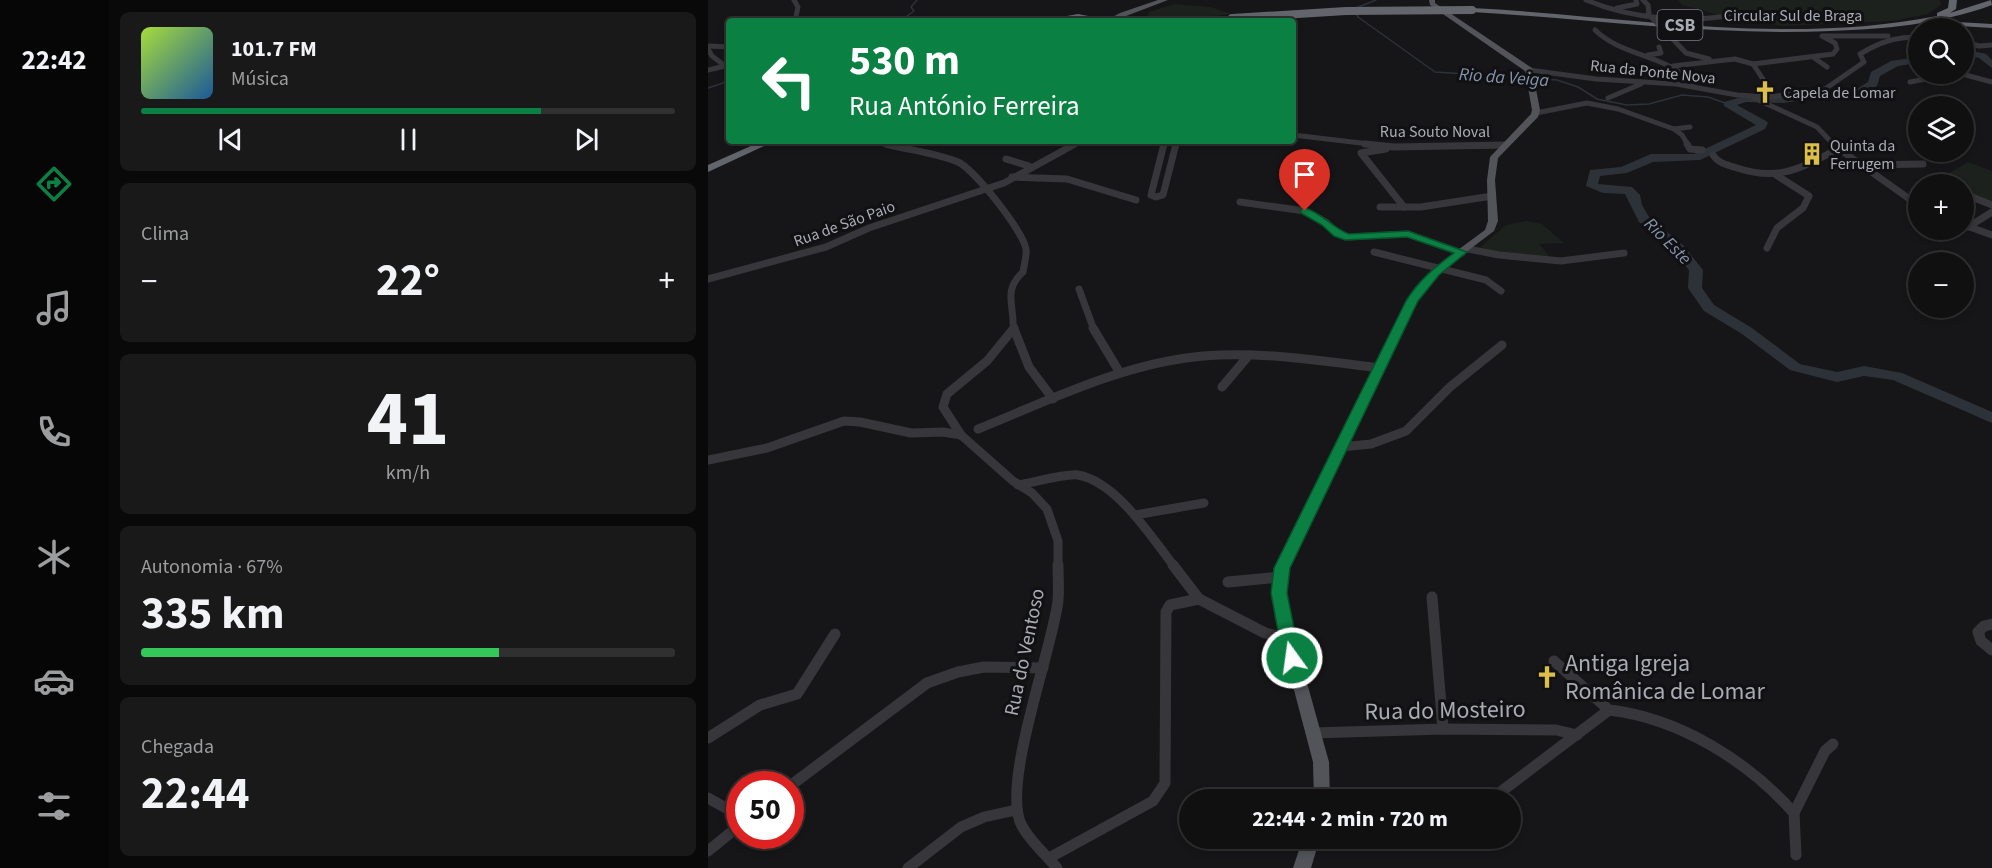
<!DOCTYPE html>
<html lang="pt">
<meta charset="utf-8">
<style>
:root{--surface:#101011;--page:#19191a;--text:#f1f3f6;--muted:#9c9d9f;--line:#303031;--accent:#0b8043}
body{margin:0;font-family:"Source Sans 3",sans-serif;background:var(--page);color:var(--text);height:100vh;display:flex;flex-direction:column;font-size:22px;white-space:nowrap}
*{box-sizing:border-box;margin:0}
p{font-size:20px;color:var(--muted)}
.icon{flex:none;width:33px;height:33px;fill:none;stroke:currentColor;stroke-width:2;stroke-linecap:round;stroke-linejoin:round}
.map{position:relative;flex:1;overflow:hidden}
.details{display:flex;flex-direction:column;gap:12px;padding:12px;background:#090909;width:600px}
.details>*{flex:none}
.banner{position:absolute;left:18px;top:18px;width:570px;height:126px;border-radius:6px;box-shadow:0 3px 9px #0003,0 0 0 2px var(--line);background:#0b8043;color:#fff;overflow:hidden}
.buttons{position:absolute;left:1200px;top:18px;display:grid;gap:12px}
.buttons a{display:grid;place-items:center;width:66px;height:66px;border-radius:50%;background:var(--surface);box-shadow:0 3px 9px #0003,0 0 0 2px var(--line);font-size:30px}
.speed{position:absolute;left:18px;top:771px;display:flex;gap:12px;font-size:30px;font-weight:700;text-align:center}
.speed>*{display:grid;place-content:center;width:78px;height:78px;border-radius:50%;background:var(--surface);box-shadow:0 3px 9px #0003,0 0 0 2px var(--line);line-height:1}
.speed .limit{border:9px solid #d22;background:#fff;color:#111}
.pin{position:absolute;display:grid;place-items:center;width:51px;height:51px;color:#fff;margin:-62px -26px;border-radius:50% 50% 50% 0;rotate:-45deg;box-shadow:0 0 6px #0007}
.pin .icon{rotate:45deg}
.me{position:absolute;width:66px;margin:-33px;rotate:346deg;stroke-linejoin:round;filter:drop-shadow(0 0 4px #0008)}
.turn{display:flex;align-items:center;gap:21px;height:126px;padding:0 24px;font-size:27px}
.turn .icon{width:78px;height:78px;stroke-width:2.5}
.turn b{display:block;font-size:42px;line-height:51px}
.big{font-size:45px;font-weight:700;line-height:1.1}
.details .tile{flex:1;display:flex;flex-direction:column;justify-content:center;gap:9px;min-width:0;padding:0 21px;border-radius:9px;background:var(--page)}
.details .dial{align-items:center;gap:0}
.dial b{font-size:78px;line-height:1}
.song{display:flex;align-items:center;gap:18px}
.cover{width:72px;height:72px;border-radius:9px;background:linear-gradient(135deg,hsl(80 70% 55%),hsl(210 70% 35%))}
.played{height:6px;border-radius:3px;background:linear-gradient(90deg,var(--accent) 75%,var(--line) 75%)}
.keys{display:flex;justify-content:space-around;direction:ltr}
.heat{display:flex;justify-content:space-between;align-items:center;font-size:33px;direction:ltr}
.charge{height:9px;border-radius:4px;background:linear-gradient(90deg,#34c759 67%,var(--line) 0)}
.trip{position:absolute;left:471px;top:789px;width:342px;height:60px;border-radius:30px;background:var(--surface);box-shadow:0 3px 9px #0003,0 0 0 2px var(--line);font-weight:700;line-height:60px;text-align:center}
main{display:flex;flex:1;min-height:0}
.menu{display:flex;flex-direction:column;width:108px;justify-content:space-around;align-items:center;background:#060607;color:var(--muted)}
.menu .icon{width:42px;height:42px}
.menu .on{color:var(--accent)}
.menu b{font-size:27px;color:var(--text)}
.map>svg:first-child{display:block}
.green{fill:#1c211d}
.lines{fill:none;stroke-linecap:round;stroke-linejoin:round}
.stream{stroke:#2d3239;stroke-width:1.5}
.river{fill:#2d3239;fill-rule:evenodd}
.minor-far3{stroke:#37373b;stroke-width:5}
.minor-far2{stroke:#37373b;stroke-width:7}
.minor-far1{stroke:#37373b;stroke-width:9}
.minor{stroke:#37373b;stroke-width:11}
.major{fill:#53545a;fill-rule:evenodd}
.highway{fill:#63656c;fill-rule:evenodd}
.minor-bridge{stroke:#37373b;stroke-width:5}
.highway-bridge{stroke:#63656c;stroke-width:8}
.route{fill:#0b8043;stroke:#07532c;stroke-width:1.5}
.labels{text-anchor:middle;stroke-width:6;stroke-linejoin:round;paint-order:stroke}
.far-street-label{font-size:16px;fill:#a9abb5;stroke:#111012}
.far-poi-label{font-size:16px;fill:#a9abb5;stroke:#111012;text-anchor:start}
.shield{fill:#111012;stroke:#7b7c84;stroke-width:1.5}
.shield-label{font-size:18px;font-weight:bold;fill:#a9abb5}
.far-water-label{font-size:18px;font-style:italic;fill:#8494ac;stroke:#111012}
.street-label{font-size:20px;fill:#a9abb5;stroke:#111012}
.near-poi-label{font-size:24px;fill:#a9abb5;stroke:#111012;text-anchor:start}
.near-street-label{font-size:24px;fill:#a9abb5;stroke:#111012}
</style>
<main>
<nav class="menu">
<b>22:42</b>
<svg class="icon on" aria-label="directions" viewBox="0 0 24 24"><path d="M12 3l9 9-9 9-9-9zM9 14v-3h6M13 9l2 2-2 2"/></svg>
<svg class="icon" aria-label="music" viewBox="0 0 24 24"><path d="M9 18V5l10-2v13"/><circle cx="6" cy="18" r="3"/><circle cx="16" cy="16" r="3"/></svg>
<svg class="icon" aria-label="phone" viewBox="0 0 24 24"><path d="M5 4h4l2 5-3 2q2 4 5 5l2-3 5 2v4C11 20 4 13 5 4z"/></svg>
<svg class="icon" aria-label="climate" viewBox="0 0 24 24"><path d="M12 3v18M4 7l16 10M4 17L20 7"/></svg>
<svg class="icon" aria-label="car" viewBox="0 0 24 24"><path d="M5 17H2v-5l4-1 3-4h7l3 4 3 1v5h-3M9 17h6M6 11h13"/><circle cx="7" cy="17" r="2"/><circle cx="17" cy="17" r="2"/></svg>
<svg class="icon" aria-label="filters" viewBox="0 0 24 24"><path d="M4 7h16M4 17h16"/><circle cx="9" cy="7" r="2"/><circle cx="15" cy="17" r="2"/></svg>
</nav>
<section class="details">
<div class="tile">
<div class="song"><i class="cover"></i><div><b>101.7 FM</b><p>Música</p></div></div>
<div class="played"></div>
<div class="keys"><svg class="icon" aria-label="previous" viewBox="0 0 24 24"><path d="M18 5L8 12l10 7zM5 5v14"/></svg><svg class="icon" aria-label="pause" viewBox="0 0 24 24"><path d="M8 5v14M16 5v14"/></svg><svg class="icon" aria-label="next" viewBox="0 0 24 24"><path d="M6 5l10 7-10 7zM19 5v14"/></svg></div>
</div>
<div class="tile"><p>Clima</p>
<div class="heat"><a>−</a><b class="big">22°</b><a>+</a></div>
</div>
<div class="tile dial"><b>41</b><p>km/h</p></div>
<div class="tile"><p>Autonomia · 67%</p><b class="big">335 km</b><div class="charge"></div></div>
<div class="tile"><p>Chegada</p><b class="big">22:44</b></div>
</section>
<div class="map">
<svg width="1284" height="868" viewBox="0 0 1284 868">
<rect width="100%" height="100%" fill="#161517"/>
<g class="green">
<polygon points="970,0 1231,0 1234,4 1220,14 1185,21 1075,26 1014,16 974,5"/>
<polygon points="467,4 503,7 523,14 469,21 439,20 441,12"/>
<polygon points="1260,162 1284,171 1284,202 1256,192 1256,184 1234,184 1225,182"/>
<polygon points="818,221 834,224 856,243 831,244 844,259 793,254 772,247 798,225"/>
</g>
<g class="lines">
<g class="stream">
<polyline points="648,8 668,0"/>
<polyline points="648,12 650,17 727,72 849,80 870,87 889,99 919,105 941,104 974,95 1000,97 1020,104"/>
<polyline points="198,21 202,20 199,16 206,11 203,7 209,0"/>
<polyline points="0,88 21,81"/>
</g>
<g class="river">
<polygon points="1256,49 1278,54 1284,60 1284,68 1271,58 1256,55"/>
<polygon points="1210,57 1210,63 1190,66 1172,76 1169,86 1146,98 1101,99 1075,103 1038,102 1029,105 1058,121 1060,123 1057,129 992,160 945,162 919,173 892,176 890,184 924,187 932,195 934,205 941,217 976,246 995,270 994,288 1006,305 1044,328 1092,364 1129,372 1156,366 1194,373 1284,412 1284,423 1185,380 1156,376 1129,382 1082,370 1034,334 996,311 980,288 981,270 966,252 931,222 917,194 895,193 878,186 882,170 913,167 943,154 986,154 1048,125 1016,106 1016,102 1038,96 1075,97 1101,93 1144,92 1160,82 1163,72 1183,61"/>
</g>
<g class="minor-far3">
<polyline points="86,0 90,7 87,21"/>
<path d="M878 0C923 19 978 23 1026 15"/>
<polyline points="935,0 940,5 941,13 938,16"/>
<polyline points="909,8 929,4 928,0"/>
<path d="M887 30C916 58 961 54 986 86"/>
<polyline points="958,32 978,53 1001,59"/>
<polyline points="1256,42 1271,46 1284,45"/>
<polyline points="0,46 21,47"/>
<polyline points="0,49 4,56 21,69"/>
<polyline points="940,55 953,53 951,47"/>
<polyline points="1105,57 1119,67"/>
<polyline points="1045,64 1066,96"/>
<polyline points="965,66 1027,59 1045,64 1125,54 1129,49 1127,43 1114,36 1180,36"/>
<polyline points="0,70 17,66"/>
<path d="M821 70 888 79 968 84 1029 95 1062 97 1117 89 1156 62 1152 54C1172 42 1187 37 1210 37"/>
<polyline points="1254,74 1284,82"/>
<polyline points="1202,82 1244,74"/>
<polyline points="900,98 933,84"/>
<polyline points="1046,98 1109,127 1126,145"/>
<polyline points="828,113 879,103 910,109 966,129 974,135 980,145"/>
<polyline points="966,129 982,127"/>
<polyline points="585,135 670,145"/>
<polyline points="168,141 184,145"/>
<polyline points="365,145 371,141"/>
<polyline points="456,145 457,141"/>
<polyline points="468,145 469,141"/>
<polyline points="793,145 797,145"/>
</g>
<g class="minor-far2">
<path d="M178 144C201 150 228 153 250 162 266 169 315 231 318 249 319 255 316 265 315 272 294 291 307 306 305 330"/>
<polyline points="456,144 443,195 448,197 455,195 468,144"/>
<polyline points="657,144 686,147 797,145"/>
<polyline points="979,144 982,149 994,150"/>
<polyline points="1124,144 1210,205"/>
<polyline points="678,149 653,153 696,207"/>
<path d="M1005 155C1010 163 1019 165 1029 168 1072 182 1092 168 1130 149"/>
<polyline points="298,159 321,166"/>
<polyline points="1157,165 1215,164"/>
<polyline points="304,177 359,179 428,200"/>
<polyline points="1259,195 1284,205"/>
<polyline points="532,202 597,211 618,222 630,234 641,237 700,234 754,253"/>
<polyline points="672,207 713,207 784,196"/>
<polyline points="1256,225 1284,235"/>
<polyline points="1260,227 1284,212"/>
<polyline points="1059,248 1069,228 1095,208 1101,196 1068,175"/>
<polyline points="760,249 791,255 853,261 916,253"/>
<polyline points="666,252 778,280 793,291"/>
<polyline points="0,279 118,247 161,228 296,183 367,144"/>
<polyline points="371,289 386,330"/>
</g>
<g class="minor-far1">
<polyline points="306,328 279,361 239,394 235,407 253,435 305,481 324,493 339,509 350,541 350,566"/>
<polyline points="385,328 412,373"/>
<polyline points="306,329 321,367 345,399"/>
<polyline points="514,387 541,355"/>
<path d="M270 429C342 400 416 363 495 356 554 351 613 361 672 368"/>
<polyline points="633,447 663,444 698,431 742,387 794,345"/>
<polyline points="0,460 59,448 136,421 152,422 203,433 235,432 253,435"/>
<path d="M310 485C324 483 358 473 370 475 409 482 443 537 466 566"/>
<polyline points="427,515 496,503"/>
</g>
<g class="minor">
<polyline points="465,565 491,599 557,633 578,638"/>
<polyline points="520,582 573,577"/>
<polyline points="724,597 735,729"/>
<polyline points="1284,624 1276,626 1270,632 1273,641 1284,650"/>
<polyline points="846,661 901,710"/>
<path d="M901 710C971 718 1040 761 1086 813L1088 855"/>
<polyline points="605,733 735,729 848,730 869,735"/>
<polyline points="0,738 52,705 89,694 127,634"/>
<polyline points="82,786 219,683 250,672 276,667 335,668"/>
<polyline points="0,798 32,816"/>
<polyline points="782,800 901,710"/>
<polyline points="1086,813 1117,751 1125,744"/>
<polyline points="0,851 32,825"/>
<polyline points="341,858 445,801 457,783 458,612 462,605 491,599"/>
<polyline points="200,868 253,827 276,817 308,810"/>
<path d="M349 868C338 855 322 841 314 826 292 787 344 651 350 601 351 590 350 577 350 565"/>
</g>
<g class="major">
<polygon points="450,0 460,0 405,21 397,21 412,13"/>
<polygon points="721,0 727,0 727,3 824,68 832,110 830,117 790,158 787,180 790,221 786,231 741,265 715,290 581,568 578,593 581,618 621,762 622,800 606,800 605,762 567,618 564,593 567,568 706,289 735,261 777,230 780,221 779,180 782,157 823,114 824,110 817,71 722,5"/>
<polygon points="595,838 612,838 603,868 585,868"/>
</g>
<g class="highway">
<path d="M1241 0H1249L1248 9 1242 13 1283 0 1284 5C1232 24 1178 29 1123 31 1003 36 883 19 764 12L760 10 764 8C917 16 1077 46 1229 16V13L1240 8Z"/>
<polygon points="370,14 406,21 370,18 331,21"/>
<polygon points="524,16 528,18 527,20 493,21"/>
<polygon points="1232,21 1284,24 1284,28 1235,25 1232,25"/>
<polygon points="54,141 67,141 0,172 0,165"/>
</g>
<polyline class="minor-bridge" points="944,18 958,32"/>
<polyline class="highway-bridge" points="524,18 638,11 764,10"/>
</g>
<path class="route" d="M597 208C614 213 626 229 641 234L700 231 759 252 731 275 710 301 582 568 579 593 592 658 590 662H578L575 658 563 593 566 568 698 301C711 280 727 267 746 253L699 237 637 240 626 236 614 225 593 213V209Z"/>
<defs>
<g id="church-bare" transform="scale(1.8)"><path d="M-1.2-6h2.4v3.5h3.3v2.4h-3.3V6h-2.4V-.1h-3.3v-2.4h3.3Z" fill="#dcbf48" stroke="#111012" stroke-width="2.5" paint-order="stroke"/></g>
<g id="building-bare" transform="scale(1.8)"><path d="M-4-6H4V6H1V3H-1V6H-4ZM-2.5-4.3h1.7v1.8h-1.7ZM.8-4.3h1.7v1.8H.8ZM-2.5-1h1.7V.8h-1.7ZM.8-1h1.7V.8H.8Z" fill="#dcbf48" stroke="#111012" stroke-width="2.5" paint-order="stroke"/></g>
</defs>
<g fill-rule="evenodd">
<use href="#church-bare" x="1057" y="92"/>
<use href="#building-bare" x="1104" y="154"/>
<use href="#church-bare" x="839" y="677"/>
</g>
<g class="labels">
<g class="far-street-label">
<text x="1085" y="21">Circular Sul de Braga</text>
<text transform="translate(945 71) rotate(6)" y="6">Rua da Ponte Nova</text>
<text x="727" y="137">Rua Souto Noval</text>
<text transform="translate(136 223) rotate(-20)" y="6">Rua de São Paio</text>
</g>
<g class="far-poi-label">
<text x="1075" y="98">Capela de Lomar</text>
<text x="1122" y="151">Quinta da<tspan x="1122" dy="18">Ferrugem</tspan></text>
</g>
<rect class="shield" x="949.5" y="10" width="45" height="30" rx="4.5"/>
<g class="shield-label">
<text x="972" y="31">CSB</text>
</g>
<g class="far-water-label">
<text transform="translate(796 77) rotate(4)" y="6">Rio da Veiga</text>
<text transform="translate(960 241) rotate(45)" y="6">Rio Este</text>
</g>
<g class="street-label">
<text transform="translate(316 652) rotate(-78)" y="7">Rua do Ventoso</text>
</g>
<g class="near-poi-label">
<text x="857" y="671">Antiga Igreja<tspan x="857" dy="28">Românica de Lomar</tspan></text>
</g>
<g class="near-street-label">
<text transform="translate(737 710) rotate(-1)" y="8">Rua do Mosteiro</text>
</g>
</g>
</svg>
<div class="buttons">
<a><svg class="icon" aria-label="search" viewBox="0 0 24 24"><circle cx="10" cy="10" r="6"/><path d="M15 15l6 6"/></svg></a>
<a><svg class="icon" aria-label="layers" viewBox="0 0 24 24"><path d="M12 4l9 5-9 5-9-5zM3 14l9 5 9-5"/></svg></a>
<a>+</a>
<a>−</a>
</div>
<div class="speed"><div class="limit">50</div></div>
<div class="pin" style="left:597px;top:211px;background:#d93025"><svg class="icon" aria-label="arrive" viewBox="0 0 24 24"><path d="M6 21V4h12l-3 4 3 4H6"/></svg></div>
<svg class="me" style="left:584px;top:658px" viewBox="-20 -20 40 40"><circle r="17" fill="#0b8043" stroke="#fff" stroke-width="3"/><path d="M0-11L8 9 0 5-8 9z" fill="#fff"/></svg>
<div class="trip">22:44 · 2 min · 720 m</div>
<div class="banner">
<div class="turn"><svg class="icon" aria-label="left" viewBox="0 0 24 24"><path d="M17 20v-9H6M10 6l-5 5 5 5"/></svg><div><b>530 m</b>Rua António Ferreira</div></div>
</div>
</div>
</main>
